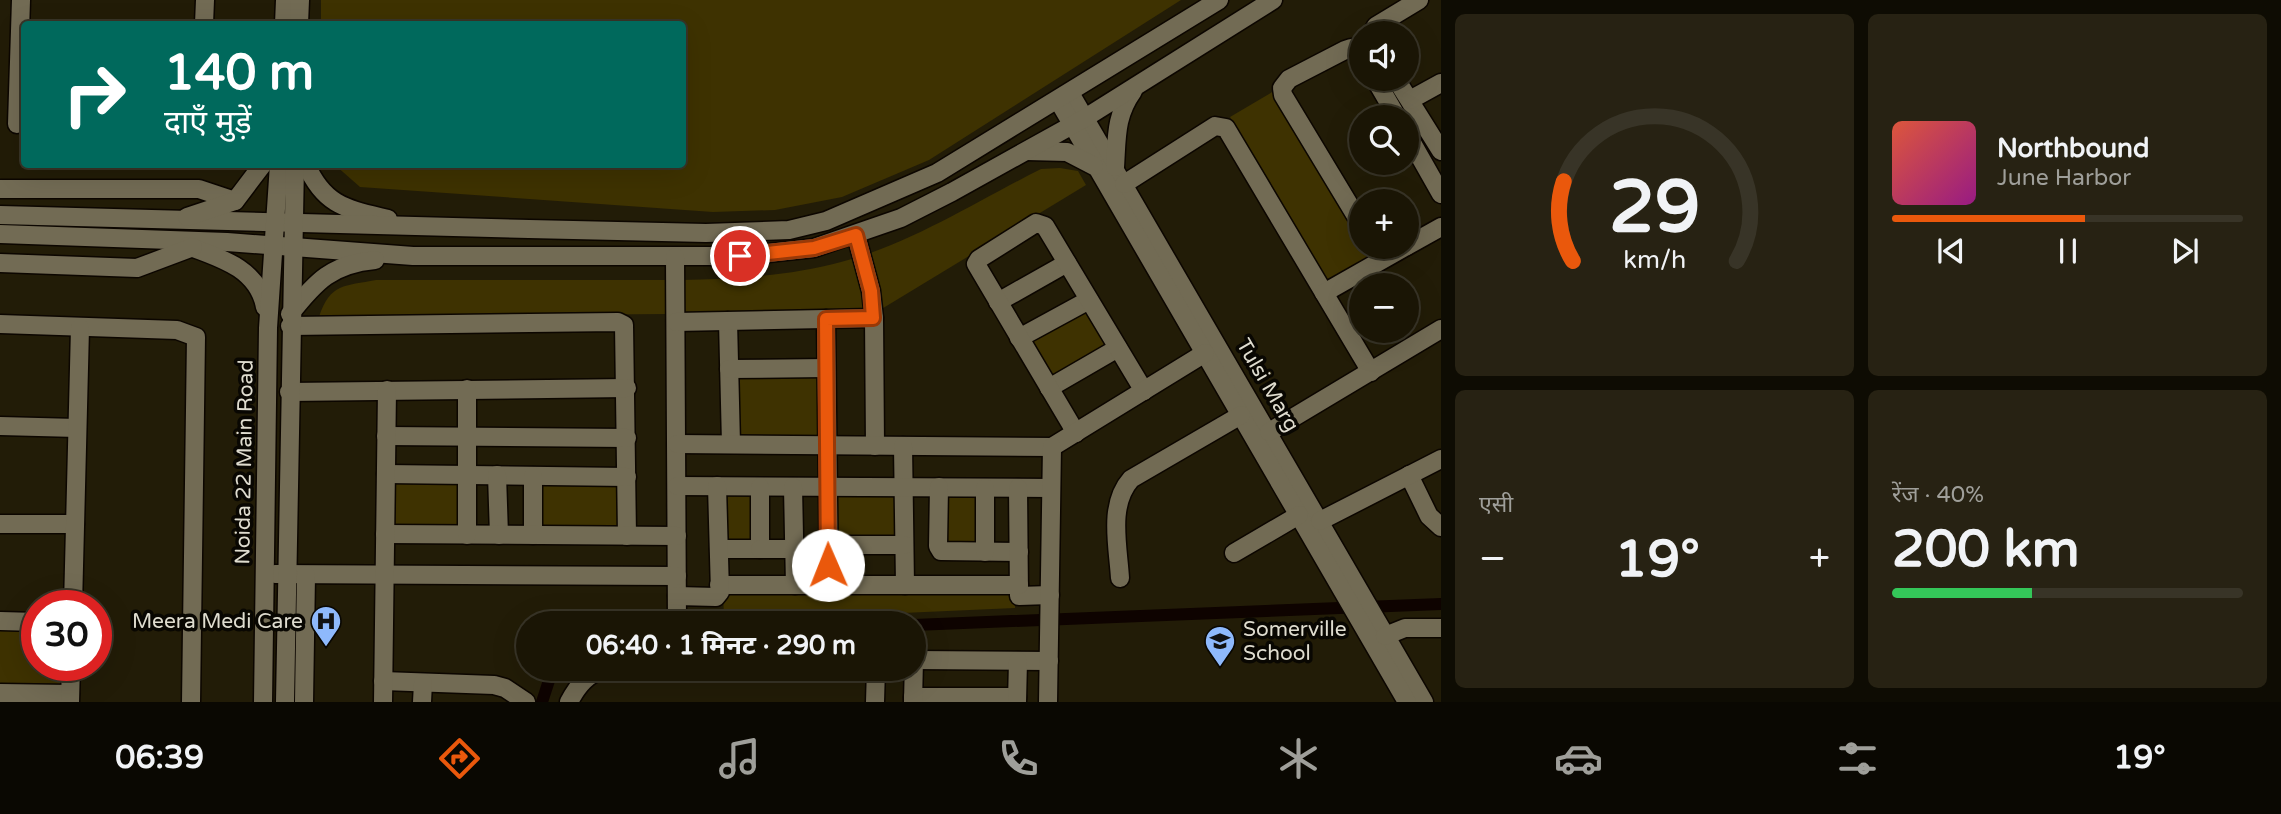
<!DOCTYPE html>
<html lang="hi">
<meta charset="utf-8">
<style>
:root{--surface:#1a1505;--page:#272213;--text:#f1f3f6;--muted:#9f9f9a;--line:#383427;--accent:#ea580c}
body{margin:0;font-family:"Varela Round","Noto Sans Devanagari",sans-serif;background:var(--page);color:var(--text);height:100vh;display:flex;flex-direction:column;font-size:26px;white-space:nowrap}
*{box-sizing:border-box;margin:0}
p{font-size:23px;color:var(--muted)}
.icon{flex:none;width:38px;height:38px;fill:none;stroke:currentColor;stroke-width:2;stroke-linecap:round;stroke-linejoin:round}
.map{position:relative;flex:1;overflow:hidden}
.drawer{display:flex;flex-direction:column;gap:14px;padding:14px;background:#0e0c03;width:840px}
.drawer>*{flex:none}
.top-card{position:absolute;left:21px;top:21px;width:665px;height:147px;border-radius:7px;box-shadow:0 7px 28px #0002,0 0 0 2px var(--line);background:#00695c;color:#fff;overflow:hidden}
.fabs{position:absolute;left:1349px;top:21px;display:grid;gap:14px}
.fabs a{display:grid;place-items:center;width:70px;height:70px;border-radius:50%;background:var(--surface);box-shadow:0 7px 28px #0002,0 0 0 2px var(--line);font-size:35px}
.speed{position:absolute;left:21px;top:590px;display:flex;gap:14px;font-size:35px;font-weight:700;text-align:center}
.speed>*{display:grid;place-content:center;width:91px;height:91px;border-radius:50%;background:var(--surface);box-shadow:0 7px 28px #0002,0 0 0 2px var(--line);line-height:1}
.speed .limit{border:10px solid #d22;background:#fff;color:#111}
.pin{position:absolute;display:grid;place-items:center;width:60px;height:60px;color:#fff;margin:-30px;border:4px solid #fff;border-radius:50%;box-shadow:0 2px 7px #0007}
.me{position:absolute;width:77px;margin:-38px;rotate:359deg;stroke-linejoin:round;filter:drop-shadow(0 0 5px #0008)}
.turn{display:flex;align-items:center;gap:24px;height:147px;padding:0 28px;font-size:32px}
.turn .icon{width:91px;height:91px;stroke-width:2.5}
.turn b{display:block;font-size:49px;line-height:60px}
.big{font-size:52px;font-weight:700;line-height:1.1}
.drawer .card{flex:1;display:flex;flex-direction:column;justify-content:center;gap:10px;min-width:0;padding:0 24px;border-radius:10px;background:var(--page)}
.drawer .dial{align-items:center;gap:0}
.dial svg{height:182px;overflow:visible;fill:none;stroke:var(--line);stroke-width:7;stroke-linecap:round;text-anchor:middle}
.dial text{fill:var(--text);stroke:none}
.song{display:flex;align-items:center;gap:21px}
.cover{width:84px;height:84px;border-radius:10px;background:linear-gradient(135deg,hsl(10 70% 55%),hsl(310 70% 35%))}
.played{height:7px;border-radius:4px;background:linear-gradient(90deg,var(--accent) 55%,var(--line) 55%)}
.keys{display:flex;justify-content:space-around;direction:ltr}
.heat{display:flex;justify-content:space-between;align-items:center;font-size:38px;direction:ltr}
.charge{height:10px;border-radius:5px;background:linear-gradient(90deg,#34c759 40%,var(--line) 0)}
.drawer .tiles{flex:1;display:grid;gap:14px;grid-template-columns:repeat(2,1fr)}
.trip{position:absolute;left:516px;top:611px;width:410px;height:70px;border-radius:35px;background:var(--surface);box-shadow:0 7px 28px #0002,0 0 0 2px var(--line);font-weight:700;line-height:70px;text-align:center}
.tabs{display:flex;height:112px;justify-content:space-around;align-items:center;background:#0a0802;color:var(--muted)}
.tabs .icon{width:49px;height:49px}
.tabs .current{color:var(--accent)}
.tabs b{font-size:32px;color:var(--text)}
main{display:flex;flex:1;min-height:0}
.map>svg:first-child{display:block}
.green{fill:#3e3201}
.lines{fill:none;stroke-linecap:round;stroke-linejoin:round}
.canal{stroke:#0e0300;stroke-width:12}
.minor-casing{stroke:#0c0600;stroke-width:21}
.minor{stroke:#726b54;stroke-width:18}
.route-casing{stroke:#983908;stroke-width:18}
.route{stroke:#ea580c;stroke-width:12}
.labels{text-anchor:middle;stroke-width:7;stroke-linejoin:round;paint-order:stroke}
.street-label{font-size:21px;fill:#dfdccf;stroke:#090702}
.poi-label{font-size:21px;fill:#dfdccf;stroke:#090702;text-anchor:end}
</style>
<main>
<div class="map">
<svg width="1441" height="702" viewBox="0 0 1441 702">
<rect width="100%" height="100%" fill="#221c07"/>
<g class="green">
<polygon points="321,0 1181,0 929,160 842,197 775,210 713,212 360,187 335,165 682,164 682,24 321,24"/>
<polygon points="1279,88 1361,231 1362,247 1371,247 1376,256 1326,284 1230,117"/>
<path d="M1060 168 1078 171 1086 185 875 313 681 316V280C735 279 789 276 841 262 911 244 977 201 1041 169Z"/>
<path d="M376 280H667V314L319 317C330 283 345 286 376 280Z"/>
<polygon points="1085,306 1109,348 1050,383 1026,340"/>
<rect x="733" y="372" width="89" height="69"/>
<rect x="390" y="478" width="72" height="53"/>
<polygon points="536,480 621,480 621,532 536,533"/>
<polygon points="758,488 758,547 720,547 720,489"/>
<polygon points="901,489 901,542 830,543 829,490"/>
<polygon points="942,490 982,490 982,549 943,549"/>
<polygon points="723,588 1015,589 1015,608 724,621"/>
<polygon points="0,630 37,631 37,665 61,665 60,686 0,685"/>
</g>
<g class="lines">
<g class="canal">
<polyline points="914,625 1441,604"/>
<polyline points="542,702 553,668"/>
</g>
<g class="minor-casing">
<g id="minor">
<polyline points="204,24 205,0"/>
<polyline points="284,24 285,0"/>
<polyline points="299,24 300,0"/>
<polyline points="1372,33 1376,26 1419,0"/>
<polyline points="1362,55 1351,48 1345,50 1289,79 1282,88 1283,95 1362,226"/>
<polyline points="1375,79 1397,117"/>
<polyline points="1396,79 1441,151"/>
<polyline points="1070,93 1424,702"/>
<polyline points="1058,100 1407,702"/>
<polyline points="1410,100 1441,83"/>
<polyline points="17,124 21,0"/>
<polyline points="1407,134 1441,194"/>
<polyline points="1027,151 1067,152 1094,166"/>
<path d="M306 164C324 206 347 209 388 219"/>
<path d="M1115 167C1117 138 1115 116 1133 91"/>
<polyline points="1124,184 1215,126 1226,128 1371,372"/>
<polyline points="0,189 199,189 235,201"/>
<polyline points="0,215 529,229 706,233 789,230 826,221 937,173 1219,0"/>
<polyline points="187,217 235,201 263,164"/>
<polyline points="0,234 227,242 413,256 740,256 814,248 901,218 952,192 1085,118 1273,0"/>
<polyline points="856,235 871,291 874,318"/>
<path d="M188 246C221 258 258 269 265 307"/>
<polyline points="1407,246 1441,227"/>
<polyline points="675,257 677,623"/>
<polyline points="0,263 137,268 193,247"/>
<polyline points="1324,293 1405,247"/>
<polyline points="998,302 1067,263"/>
<path d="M290 314C316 281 332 264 375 260"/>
<polyline points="826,319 829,585"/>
<polyline points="728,321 731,444"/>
<polyline points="676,322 874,318 875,446"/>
<polyline points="0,324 177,330 196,337 191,702"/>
<polyline points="290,326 618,322 624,325 627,536"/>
<polyline points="1019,338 1089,300"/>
<polyline points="729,369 826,368"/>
<polyline points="1049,388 1118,348"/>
<polyline points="289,392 627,388"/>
<polyline points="0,426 77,428"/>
<polyline points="1269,432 1441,329"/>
<polyline points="1076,433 976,264 979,259 1036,223 1045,226 1144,391"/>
<polyline points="386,436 627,438"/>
<polyline points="677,444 1052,447 1205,353"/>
<polyline points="903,446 905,585"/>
<polyline points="386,474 627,477"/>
<polyline points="497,475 499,535"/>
<polyline points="1409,475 1429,516 1441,527"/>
<polyline points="533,476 533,535"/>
<polyline points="677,486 1051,488"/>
<polyline points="793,487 795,585"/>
<polyline points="939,487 938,546 941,551 1019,552"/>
<polyline points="1018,488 1019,596 1050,595"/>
<polyline points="1320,521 1441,459"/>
<polyline points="0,524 75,524"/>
<polyline points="385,534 677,536"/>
<polyline points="467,535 467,389"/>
<polyline points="828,545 904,545"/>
<polyline points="719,549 760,549 760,487"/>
<polyline points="760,549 794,549"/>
<polyline points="985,552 985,488"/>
<polyline points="1234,553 1299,515"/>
<polyline points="275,574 677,576"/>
<path d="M1120 578C1118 545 1108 505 1131 479L1241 415"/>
<polyline points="719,585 1019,585"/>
<polyline points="677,596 716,597 720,592 717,486"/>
<polyline points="73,606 80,328"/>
<polyline points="0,621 37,622"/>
<polyline points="1385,636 1405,628 1441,628"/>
<polyline points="914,660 1049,661"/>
<polyline points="383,681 494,685 505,688 526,702"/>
<polyline points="0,693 70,694"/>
<polyline points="913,697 1017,697"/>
<polyline points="70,702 71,665"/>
<polyline points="263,702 268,328 279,164"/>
<polyline points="285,702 295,164"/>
<polyline points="304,702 306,575"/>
<polyline points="383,702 387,390"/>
<polyline points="422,702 423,683"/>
<path d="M569 702C578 685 587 674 606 668"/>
<polyline points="875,702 876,668"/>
<polyline points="913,702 914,660"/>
<polyline points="1017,702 1018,661"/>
<polyline points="1048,702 1052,447"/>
</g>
</g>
<use href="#minor" class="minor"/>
</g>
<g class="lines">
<g class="route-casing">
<polyline id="route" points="740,256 814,248 856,235 871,291 873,318 826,319 828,565"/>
</g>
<use href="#route" class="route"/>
</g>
<defs>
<g id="hospital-pin" transform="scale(1.575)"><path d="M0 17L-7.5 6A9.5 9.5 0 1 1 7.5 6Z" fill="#8eb9fc" stroke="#090702"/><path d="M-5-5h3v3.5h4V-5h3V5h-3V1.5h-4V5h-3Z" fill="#111"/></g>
<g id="school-pin" transform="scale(1.575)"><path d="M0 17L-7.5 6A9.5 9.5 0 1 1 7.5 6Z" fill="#8eb9fc" stroke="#090702"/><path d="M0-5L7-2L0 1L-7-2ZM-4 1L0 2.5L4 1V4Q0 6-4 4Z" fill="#111"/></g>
</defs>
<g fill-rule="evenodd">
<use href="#hospital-pin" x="326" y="621"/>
<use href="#school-pin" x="1220" y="641"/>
</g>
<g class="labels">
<g class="street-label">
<text transform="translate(1268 385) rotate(60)" y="7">Tulsi Marg</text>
<text transform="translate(244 462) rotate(-89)" y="7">Noida 22 Main Road</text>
</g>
<g class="poi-label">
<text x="303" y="628">Meera Medi Care</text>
<text x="1243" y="636" text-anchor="start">Somerville<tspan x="1243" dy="24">School</tspan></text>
</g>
</g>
</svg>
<div class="fabs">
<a><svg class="icon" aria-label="sound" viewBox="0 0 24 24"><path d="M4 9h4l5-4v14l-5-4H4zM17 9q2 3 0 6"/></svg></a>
<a><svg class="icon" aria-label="search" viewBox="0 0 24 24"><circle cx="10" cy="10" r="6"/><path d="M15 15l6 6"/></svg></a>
<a>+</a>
<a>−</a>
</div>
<div class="speed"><div class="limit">30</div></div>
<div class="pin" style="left:740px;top:256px;background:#d93025"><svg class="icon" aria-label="arrive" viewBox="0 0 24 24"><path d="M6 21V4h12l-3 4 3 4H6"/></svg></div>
<svg class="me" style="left:828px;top:565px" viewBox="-20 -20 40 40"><circle r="19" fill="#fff"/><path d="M0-13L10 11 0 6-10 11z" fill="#ea580c"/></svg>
<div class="trip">06:40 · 1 मिनट · 290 m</div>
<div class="top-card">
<div class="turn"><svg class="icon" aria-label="right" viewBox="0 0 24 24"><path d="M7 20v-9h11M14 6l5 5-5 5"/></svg><div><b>140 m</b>दाएँ मुड़ें</div></div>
</div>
</div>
<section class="drawer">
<div class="tiles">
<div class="card dial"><svg viewBox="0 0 100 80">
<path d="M14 69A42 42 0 1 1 86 69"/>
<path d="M14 69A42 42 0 0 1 10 34" stroke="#ea580c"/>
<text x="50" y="56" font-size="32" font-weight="700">29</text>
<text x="50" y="72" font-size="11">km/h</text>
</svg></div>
<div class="card">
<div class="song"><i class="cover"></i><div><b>Northbound</b><p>June Harbor</p></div></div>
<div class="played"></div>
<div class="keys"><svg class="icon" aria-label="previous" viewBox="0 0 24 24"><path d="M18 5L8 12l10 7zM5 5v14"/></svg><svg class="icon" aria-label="pause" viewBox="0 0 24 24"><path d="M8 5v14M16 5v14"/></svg><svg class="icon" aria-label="next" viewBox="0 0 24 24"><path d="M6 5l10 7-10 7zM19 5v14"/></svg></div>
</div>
<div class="card"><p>एसी</p>
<div class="heat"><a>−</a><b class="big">19°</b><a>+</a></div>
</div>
<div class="card"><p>रेंज · 40%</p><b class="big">200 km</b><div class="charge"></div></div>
</div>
</section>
</main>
<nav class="tabs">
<b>06:39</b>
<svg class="icon current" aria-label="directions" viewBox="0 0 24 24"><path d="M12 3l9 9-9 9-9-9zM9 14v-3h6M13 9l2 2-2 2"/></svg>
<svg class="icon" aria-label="music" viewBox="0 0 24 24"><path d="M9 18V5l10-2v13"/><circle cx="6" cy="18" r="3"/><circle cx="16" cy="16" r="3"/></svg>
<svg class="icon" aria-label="phone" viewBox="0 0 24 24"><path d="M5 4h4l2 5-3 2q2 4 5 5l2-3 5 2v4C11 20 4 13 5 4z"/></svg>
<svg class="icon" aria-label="climate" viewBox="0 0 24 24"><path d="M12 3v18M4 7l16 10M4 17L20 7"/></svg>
<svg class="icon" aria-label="car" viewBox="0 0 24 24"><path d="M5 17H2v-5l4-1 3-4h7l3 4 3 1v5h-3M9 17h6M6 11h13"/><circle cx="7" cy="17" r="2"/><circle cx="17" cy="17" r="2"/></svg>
<svg class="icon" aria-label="filters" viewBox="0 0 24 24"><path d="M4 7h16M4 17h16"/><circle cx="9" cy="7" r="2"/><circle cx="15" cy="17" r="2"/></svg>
<b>19°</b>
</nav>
